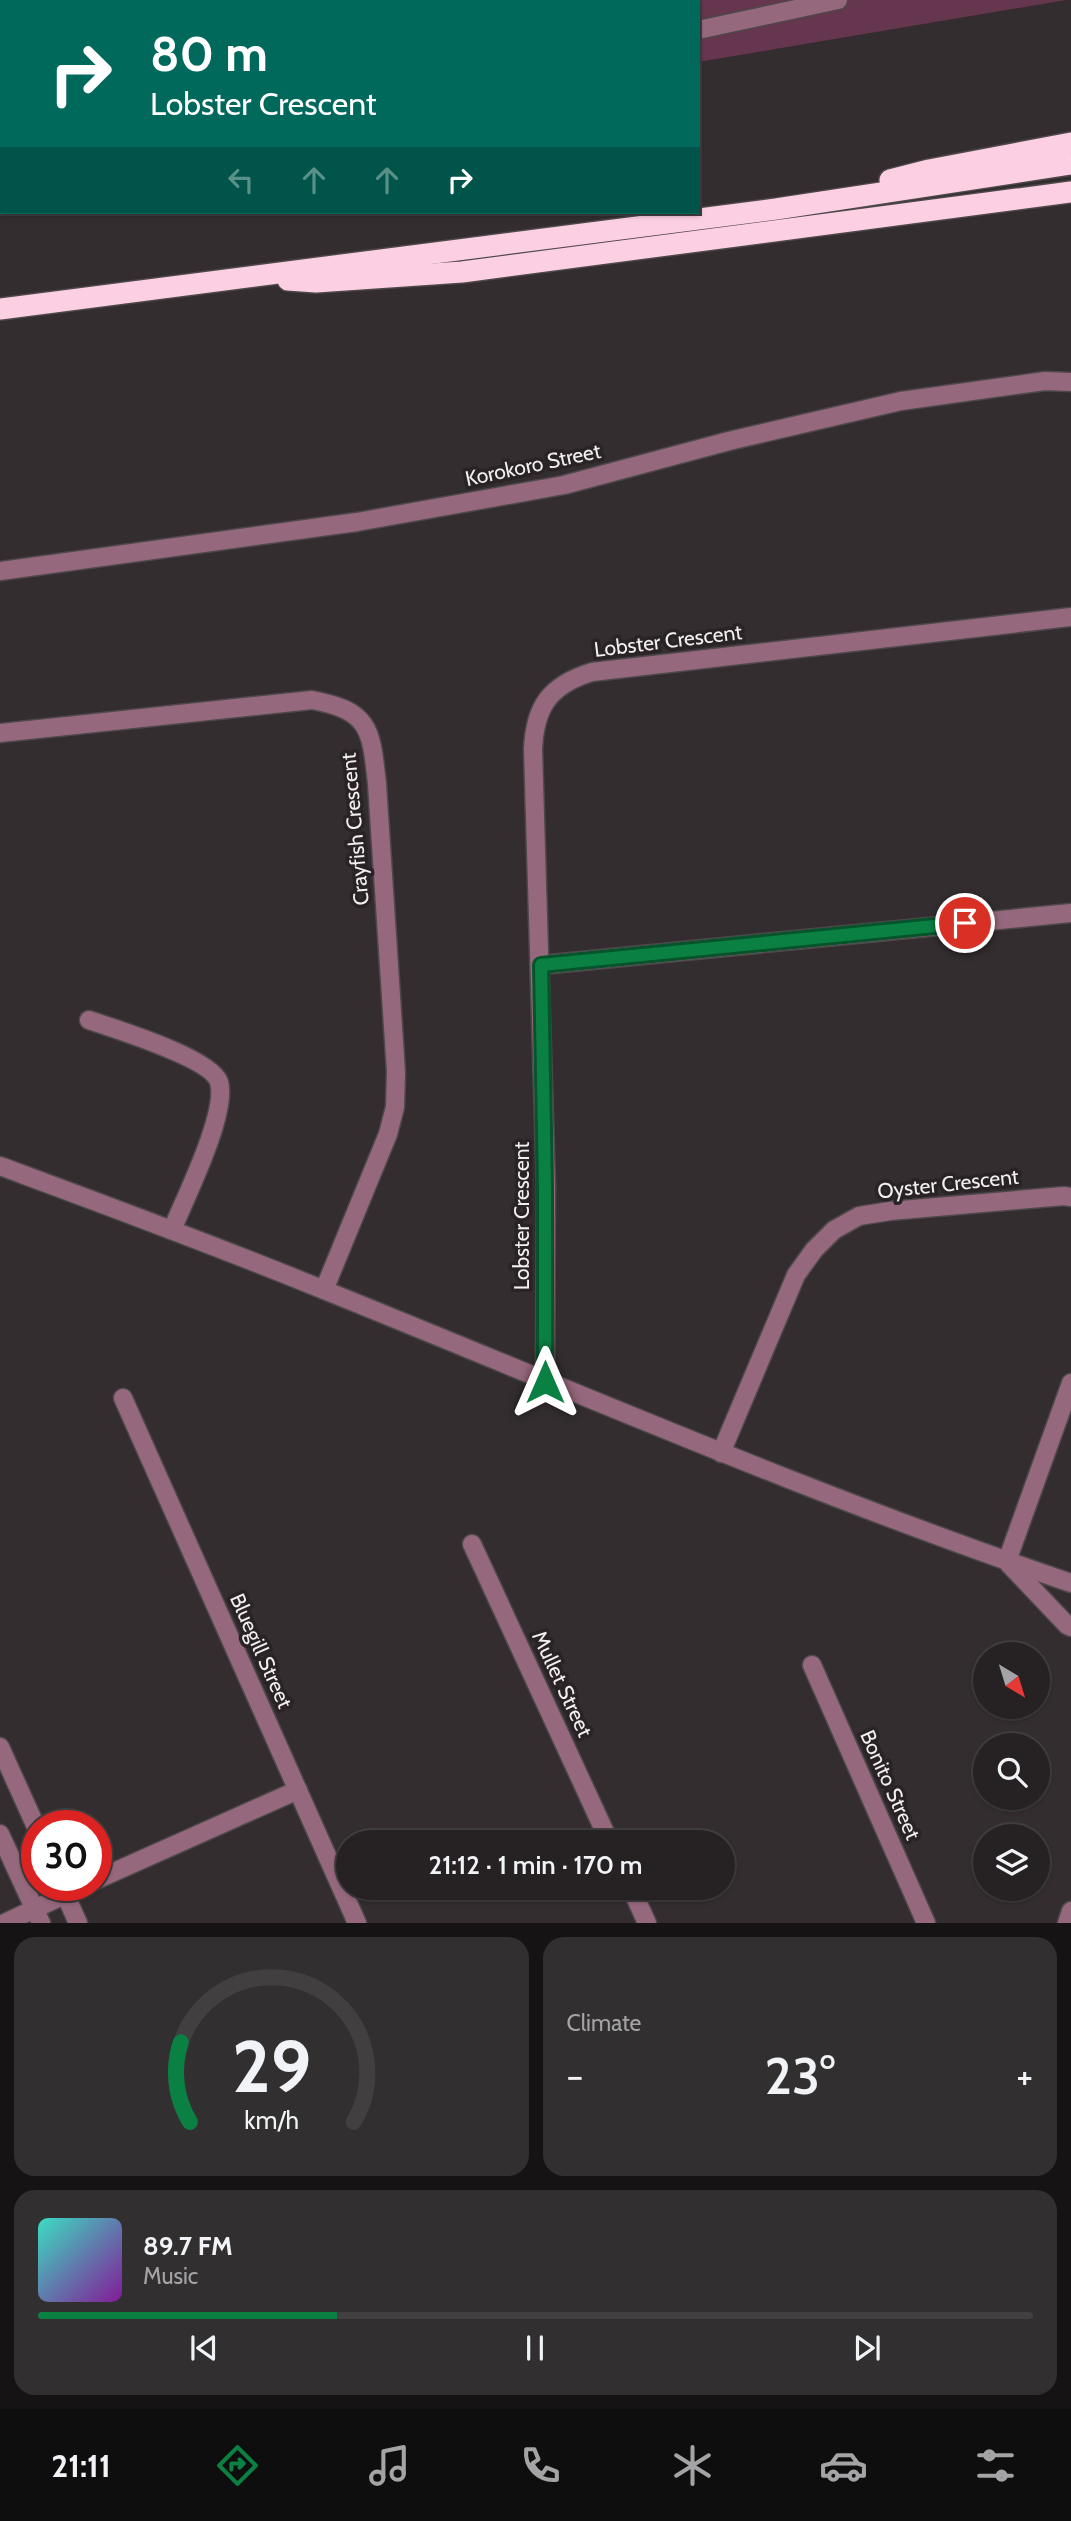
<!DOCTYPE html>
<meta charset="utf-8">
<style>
:root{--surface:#262223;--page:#322f30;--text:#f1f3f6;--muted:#a4a4a6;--line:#423f41;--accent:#0b8043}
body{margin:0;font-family:Cabin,sans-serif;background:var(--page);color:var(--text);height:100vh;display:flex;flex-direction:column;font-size:26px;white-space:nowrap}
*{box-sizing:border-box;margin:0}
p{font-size:23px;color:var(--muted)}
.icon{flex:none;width:38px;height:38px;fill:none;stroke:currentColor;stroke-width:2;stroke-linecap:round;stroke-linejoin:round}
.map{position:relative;height:1923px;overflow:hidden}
.panel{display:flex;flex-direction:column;gap:14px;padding:14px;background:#151313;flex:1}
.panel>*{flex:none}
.guide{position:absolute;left:0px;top:0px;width:700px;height:214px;box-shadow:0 2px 5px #0004,0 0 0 2px var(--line);background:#00695c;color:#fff;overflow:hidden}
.needle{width:46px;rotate:142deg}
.buttons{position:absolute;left:973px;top:1642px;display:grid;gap:14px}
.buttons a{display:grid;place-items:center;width:77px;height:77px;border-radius:50%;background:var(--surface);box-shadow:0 2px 5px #0004,0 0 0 2px var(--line);font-size:35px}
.speed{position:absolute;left:21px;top:1810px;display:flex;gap:14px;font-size:35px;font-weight:700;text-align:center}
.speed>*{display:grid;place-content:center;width:91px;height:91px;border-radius:50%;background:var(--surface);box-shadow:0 2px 5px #0004,0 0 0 2px var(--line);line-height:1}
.speed .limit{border:10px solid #d22;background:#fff;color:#111}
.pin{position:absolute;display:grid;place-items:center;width:60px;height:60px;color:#fff;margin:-30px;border:4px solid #fff;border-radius:50%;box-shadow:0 2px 7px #0007}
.me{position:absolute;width:77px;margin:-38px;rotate:0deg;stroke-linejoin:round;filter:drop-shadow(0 0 5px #0008)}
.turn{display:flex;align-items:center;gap:24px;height:147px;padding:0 35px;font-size:32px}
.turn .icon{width:91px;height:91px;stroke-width:2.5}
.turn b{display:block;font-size:49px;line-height:60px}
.lanes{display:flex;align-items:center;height:66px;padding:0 35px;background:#0003;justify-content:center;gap:35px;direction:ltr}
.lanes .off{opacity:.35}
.big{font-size:52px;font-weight:600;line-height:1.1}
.panel .widget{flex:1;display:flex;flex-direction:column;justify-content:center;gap:10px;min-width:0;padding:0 24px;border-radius:21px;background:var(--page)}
.panel .dial{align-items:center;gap:0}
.dial svg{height:182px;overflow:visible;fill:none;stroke:var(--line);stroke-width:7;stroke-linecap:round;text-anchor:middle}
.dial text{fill:var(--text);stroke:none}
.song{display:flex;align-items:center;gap:21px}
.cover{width:84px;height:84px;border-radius:10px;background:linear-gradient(135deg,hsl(170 70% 55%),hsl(290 70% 35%))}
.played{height:7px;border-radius:4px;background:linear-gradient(90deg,var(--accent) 30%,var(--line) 30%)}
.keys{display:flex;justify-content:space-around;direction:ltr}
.heat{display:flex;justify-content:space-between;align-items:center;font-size:38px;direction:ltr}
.panel .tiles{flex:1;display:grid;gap:14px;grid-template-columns:1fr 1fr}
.widget:last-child{grid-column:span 2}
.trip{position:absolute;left:336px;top:1830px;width:399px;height:70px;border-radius:35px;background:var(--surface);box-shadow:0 2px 5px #0004,0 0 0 2px var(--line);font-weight:600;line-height:70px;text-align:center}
.tabs{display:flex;height:112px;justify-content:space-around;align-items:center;background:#0f0e0e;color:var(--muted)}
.tabs .icon{width:49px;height:49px}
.tabs .active{color:var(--accent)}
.tabs b{font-size:32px;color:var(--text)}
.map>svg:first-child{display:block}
.grass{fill:#65364d}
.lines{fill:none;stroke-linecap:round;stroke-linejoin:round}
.minor-casing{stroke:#4e484a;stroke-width:21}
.highway-casing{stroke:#4e484a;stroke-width:24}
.minor{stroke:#96687d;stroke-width:18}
.highway{stroke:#fdcfe3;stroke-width:21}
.route-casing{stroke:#07532c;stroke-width:18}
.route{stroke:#0b8043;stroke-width:12}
.labels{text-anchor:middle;stroke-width:7;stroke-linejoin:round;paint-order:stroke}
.street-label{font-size:21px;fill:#f3eef0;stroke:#292326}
</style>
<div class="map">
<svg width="1071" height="1923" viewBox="0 0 1071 1923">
<rect width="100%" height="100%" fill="#332d2f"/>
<polygon class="grass" points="152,0 1066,0 698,62 698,2 151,2"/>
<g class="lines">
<g class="minor-casing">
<g id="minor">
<polyline points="237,0 241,2"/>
<polyline points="30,2 32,0"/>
<polyline points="450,2 450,0"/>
<polyline points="0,28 2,27"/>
<polyline points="698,30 838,0"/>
<polyline points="0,571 357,522 564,485 729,441 901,401 1045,381 1071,382"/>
<path d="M0 733 312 700C371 711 371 730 377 784L396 1072 395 1107 388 1134 324 1290"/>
<polyline points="541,965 1071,913"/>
<path d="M89 1020C115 1029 211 1058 219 1082 228 1113 185 1198 172 1230"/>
<path d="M0 1166C108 1206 217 1246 324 1290 572 1390 817 1497 1071 1583"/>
<path d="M545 1382 546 1187 533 749C535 706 550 685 592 672L1071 617"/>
<polyline points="123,1398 357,1923"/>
<polyline points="721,1453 796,1275 814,1250 834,1230 859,1216 890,1211 1064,1196 1071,1197"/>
<polyline points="472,1544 610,1843"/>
<polyline points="1007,1561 1071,1383"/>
<polyline points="1009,1564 1067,1625 1071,1627"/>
<polyline points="812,1665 926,1923"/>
<polyline points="0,1747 37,1829"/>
<polyline points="0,1834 41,1923"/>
<polyline points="96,1880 298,1790"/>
<polyline points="61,1885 78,1923"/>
<polyline points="631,1888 647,1923"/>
<polyline points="5,1923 85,1885"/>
<polyline points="1067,1923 1071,1911"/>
</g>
</g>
<g class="highway-casing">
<g id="highway">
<polyline points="890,180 929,170 1071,143"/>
<polyline points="288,280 316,282 462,272 1071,192"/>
<polyline points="0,309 776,209 1071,164"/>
</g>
</g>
<use href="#minor" class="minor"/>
<use href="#highway" class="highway"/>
</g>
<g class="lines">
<g class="route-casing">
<polyline id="route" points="545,1382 545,1187 541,965 965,923"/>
</g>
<use href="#route" class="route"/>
</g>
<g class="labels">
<g class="street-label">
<text transform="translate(533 465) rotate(-12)" y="7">Korokoro Street</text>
<text transform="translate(668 641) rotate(-7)" y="7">Lobster Crescent</text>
<text transform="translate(355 829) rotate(-95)" y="7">Crayfish Crescent</text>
<text transform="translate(948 1184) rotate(-6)" y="7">Oyster Crescent</text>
<text transform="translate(522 1216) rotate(-90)" y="7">Lobster Crescent</text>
<text transform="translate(261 1651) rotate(66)" y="7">Bluegill Street</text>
<text transform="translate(562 1684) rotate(65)" y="7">Mullet Street</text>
<text transform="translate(890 1785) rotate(66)" y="7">Bonito Street</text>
</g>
</g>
</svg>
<div class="buttons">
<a><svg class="needle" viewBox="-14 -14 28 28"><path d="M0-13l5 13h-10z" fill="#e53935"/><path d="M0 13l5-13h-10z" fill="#a4a4a6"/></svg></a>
<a><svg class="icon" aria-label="search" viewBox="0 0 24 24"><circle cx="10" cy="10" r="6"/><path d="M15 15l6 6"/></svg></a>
<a><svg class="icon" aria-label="layers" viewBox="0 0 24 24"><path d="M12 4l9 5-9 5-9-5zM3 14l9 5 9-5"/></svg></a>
</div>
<div class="speed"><div class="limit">30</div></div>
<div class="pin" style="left:965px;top:923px;background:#d93025"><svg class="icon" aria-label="arrive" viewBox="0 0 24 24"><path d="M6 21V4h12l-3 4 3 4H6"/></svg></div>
<svg class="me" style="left:545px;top:1382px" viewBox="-20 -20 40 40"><path d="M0-17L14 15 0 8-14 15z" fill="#0b8043" stroke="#fff" stroke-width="4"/></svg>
<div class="trip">21:12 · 1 min · 170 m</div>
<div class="guide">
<div class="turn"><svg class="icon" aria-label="right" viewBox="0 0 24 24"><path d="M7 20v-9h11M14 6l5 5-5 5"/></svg><div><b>80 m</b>Lobster Crescent</div></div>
<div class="lanes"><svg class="icon off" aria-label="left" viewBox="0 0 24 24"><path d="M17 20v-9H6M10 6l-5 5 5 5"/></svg><svg class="icon off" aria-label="ahead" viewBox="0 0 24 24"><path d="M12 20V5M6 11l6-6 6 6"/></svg><svg class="icon off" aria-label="ahead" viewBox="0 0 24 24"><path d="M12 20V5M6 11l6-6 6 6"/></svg><svg class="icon" aria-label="right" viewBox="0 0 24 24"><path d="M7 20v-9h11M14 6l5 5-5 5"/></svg></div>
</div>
</div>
<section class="panel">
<div class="tiles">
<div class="widget dial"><svg viewBox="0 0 100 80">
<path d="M14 69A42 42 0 1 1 86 69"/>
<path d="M14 69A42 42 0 0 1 10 34" stroke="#0b8043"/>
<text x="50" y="56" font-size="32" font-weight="700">29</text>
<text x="50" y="72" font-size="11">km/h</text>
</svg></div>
<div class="widget"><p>Climate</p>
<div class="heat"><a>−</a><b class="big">23°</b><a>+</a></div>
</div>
<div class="widget">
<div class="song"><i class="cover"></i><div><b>89.7 FM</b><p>Music</p></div></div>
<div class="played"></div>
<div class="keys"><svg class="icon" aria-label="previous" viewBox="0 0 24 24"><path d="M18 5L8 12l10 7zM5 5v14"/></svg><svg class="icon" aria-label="pause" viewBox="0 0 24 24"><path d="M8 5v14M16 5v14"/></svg><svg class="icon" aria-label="next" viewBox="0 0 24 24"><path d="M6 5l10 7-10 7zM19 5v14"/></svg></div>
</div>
</div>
</section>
<nav class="tabs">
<b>21:11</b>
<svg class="icon active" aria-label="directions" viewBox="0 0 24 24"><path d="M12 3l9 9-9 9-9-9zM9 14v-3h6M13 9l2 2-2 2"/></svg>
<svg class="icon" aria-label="music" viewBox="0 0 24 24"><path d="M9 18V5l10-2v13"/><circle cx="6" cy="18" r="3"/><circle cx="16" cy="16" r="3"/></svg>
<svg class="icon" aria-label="phone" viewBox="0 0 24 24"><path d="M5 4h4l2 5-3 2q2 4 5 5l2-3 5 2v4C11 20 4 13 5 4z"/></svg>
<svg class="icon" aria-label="climate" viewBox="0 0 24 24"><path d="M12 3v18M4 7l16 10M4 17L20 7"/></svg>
<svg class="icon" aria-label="car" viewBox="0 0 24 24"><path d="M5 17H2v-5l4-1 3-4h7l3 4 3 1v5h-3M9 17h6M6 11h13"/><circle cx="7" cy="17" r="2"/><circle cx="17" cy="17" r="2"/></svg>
<svg class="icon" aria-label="filters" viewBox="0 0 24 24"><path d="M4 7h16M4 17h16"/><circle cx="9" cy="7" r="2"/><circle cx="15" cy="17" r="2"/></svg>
</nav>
